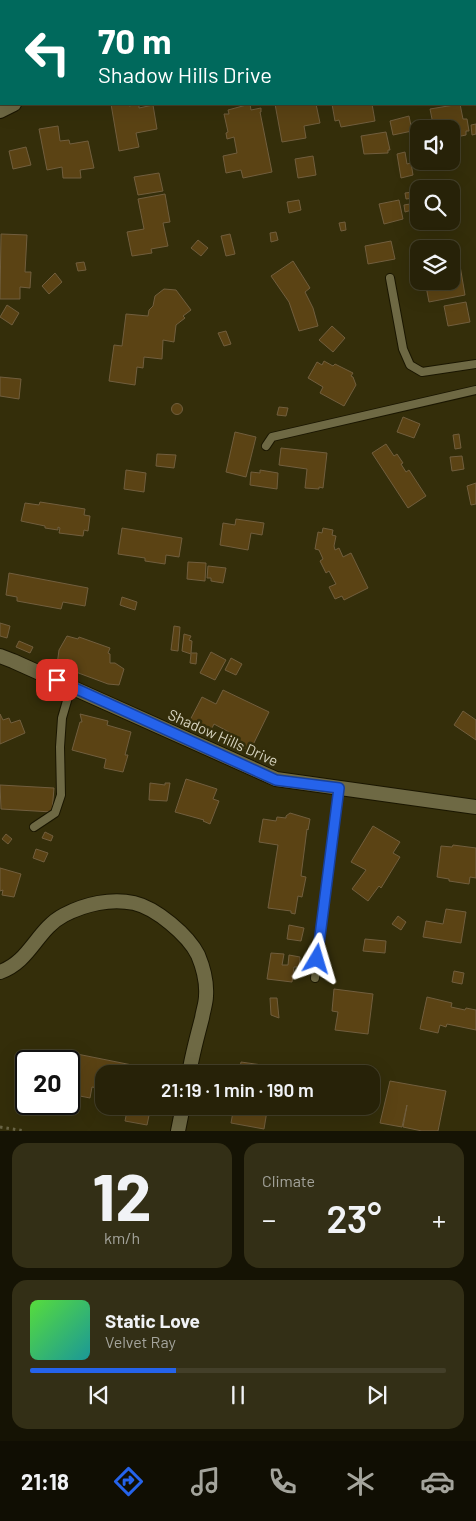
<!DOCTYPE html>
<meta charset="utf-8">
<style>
:root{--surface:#272208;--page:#332f16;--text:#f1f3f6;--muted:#a4a49c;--line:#433f29;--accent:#2563eb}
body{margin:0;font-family:Barlow,sans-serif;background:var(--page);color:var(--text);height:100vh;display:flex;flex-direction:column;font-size:19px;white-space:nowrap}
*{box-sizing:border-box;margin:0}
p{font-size:16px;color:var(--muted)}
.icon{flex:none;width:28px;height:28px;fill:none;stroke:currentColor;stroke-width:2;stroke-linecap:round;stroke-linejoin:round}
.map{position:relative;height:1131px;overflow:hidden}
.sheet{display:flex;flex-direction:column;gap:12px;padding:12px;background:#151304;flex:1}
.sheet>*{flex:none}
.banner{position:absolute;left:0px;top:0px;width:476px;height:105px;box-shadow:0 5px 20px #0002,0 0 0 1px var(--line);background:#00695c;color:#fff;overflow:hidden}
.fabs{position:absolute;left:410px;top:120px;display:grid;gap:10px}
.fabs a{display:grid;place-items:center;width:50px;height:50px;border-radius:10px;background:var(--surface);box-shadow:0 5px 20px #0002,0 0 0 1px var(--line);font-size:25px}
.speed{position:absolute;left:15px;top:1050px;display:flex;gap:10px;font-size:25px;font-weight:700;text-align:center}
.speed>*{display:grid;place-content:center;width:65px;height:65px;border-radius:50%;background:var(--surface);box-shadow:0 5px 20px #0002,0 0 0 1px var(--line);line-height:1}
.speed .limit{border:2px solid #111;border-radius:8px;background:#fff;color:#111}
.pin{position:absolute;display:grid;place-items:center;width:42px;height:42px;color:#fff;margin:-21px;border-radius:10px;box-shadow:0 2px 8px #0006}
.me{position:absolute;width:55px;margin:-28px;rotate:7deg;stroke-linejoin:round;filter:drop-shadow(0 0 4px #0008)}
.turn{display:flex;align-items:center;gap:18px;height:105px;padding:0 15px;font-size:22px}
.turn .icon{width:65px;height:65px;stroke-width:2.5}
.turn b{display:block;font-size:35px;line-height:42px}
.big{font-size:38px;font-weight:600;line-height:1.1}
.sheet .tile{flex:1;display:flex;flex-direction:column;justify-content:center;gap:8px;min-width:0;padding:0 18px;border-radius:15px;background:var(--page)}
.sheet .dial{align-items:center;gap:0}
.dial b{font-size:65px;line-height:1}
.song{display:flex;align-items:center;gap:15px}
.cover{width:60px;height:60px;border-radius:8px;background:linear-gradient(135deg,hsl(110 70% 55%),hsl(180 70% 35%))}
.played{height:5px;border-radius:2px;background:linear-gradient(90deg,var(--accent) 35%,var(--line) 35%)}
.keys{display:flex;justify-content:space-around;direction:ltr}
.heat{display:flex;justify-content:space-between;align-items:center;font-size:28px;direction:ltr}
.sheet .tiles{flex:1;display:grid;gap:12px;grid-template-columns:1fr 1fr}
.tile:last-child{grid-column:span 2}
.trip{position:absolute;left:95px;top:1065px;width:285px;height:50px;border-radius:15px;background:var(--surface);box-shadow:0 5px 20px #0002,0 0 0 1px var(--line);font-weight:600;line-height:50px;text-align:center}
.dock{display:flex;height:80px;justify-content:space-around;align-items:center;background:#100e03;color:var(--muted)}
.dock .icon{width:35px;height:35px}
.dock .active{color:var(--accent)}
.dock b{font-size:22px;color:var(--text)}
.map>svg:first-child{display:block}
.building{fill:#5b4314;stroke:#715e3e}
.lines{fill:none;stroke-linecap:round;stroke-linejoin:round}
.service-casing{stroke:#1a1600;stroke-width:10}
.minor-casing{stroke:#1a1600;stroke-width:16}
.path{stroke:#696445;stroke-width:3;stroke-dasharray:2.5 4;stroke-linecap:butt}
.service{stroke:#6e6944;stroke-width:8}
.minor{stroke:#6e6944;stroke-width:14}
.route-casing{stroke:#184099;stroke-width:12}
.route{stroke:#2563eb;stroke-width:9}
.labels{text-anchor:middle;stroke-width:5;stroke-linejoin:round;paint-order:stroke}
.street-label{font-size:15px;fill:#d7d4c0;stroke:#342e0a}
</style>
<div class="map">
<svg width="476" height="1131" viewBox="0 0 476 1131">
<rect width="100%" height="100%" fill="#342e0a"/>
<g class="building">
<polygon points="111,104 128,104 129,106 139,104 139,108 153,105 157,129 136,133 139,147 119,151"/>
<polygon points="250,104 251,110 261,108 261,112 260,112 272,172 243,178 241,170 226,173 223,156 237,153 234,137 227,139 226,133 228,132 224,114 229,114 228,110"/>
<polygon points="275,104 316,104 320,123 304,126 306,138 282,142"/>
<polygon points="332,104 372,104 375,121 341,127 339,120 335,121"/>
<polygon points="460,104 463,119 467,119 469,131 466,131 466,135 451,138 451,129 419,129 419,141 416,124 423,123 423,125 433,124 430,109"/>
<polygon points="409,116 412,131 393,135 390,121"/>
<polygon points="476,124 476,134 472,135 471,125"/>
<polygon points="58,126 60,141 69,140 70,144 88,141 94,168 80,170 81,178 63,178 62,167 47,170 39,129"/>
<polygon points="386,132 390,150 388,150 388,153 364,154 361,136"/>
<polygon points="26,147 31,165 13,169 9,151"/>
<polygon points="405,152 407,164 411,163 413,175 401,178 397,154"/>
<polygon points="313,156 316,175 298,178 295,159"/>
<polygon points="159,173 163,191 138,195 134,177"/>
<polygon points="413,192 414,198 406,199 405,193"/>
<polygon points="165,194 170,222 163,223 168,246 151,249 152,253 132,256 127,232 144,229 138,199"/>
<polygon points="299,200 301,210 289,213 287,202"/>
<polygon points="399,200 403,219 384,224 379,204"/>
<polygon points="410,204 412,210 405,212 404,205"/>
<polygon points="345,222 346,230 341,231 339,223"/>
<polygon points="276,232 278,240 271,242 270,233"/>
<polygon points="1,234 27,235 25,272 31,272 30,288 20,287 20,299 0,299"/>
<polygon points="230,234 235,254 226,256 221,236"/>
<polygon points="198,240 208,248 201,256 191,248"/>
<polygon points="391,241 395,259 368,264 365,246"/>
<polygon points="458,254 465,295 429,302 425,281 451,281 451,255"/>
<polygon points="293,261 310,288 305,292 313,308 318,326 299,331 289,302 271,276"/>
<polygon points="84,262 86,270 78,271 76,263"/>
<polygon points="55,273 62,282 49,294 42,286"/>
<polygon points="164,289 176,290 191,310 183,316 185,318 176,325 174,342 163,340 162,359 144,357 143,368 137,367 135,385 109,381 114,345 122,346 126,314 148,316 149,310 153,306 155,296"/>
<polygon points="466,302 470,322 448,326 444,306"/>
<polygon points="7,305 19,313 12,325 0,317"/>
<polygon points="332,326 345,338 333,352 319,340"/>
<polygon points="226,331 231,344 224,346 218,333"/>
<polygon points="324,361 333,366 335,364 353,373 351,376 353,377 356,385 344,406 320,393 323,387 308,378 317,362 322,365"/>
<polygon points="0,377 21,379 19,399 0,396"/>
<circle cx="177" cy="409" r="5.5"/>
<polygon points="279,407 288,408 286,416 277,415"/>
<polygon points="403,417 420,424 414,438 397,432"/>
<polygon points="235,432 256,437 246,477 226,472"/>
<polygon points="459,434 461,448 455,449 453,435"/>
<polygon points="386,444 394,456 397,454 403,463 401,464 406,472 409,470 426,496 408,508 372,453"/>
<polygon points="281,448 327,453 323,488 319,487 319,489 305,488 307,469 279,465"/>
<polygon points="157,454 176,455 174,468 156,466"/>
<polygon points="462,456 464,469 452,471 450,457"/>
<polygon points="126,470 146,473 144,492 124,489"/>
<polygon points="260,470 278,473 277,489 250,485 251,472 260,473"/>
<polygon points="476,483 476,504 471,505 467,486"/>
<polygon points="40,502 85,509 84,515 90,516 88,531 84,530 83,536 59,533 60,528 58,527 58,530 45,528 45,526 21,521 25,503 39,505"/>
<polygon points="236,519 264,523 262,535 251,533 248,550 220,545 223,523 235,525"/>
<polygon points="122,528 182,538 179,557 166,555 165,564 145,561 145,558 118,554"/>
<polygon points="323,528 333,530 332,535 336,536 334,546 335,550 339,548 343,557 351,553 368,588 344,600 342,596 335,599 329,587 336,584 329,571 326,573 320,561 323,559 319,550 315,549 318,532 322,533"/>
<polygon points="188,562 206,563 205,581 187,579"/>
<polygon points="208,566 226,568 223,583 211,581 211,578 207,578"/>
<polygon points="9,573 88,588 85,606 63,602 61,609 17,601 17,597 6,595"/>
<polygon points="122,597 137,602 135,610 120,605"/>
<polygon points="0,623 10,626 7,638 0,636"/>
<polygon points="174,626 180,627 178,651 171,650"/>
<polygon points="184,634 191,636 189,640 192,641 191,653 197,653 196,664 190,663 191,654 182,651"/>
<polygon points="67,636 78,639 79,637 110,648 108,653 110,654 110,663 115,663 124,669 119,685 108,684 57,665 59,650"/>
<polygon points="19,641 33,647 30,653 16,647"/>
<polygon points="211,652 226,660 215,680 200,673"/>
<polygon points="231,658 242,664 236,675 225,670"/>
<polygon points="223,690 269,712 250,751 226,739 229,732 214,724 209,734 188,724 202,697 216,704"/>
<polygon points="463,711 476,720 476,740 454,725"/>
<polygon points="0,714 3,720 9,718 11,723 20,720 25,733 0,744"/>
<polygon points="80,714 108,721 107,725 131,732 125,755 128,755 123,772 104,768 106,759 72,750 80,722 82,722"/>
<polygon points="186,779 217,789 213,799 219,801 210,824 203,821 204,820 175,812"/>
<polygon points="150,783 165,785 165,783 170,783 167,801 149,800"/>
<polygon points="0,785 54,788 52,812 1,809"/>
<polygon points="290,813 310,819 308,830 307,829 301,876 306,877 302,897 298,896 295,914 291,913 291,911 268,908 278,845 259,842 263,819 276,821 277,817 286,818 286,816"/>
<polygon points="373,826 400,842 393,853 400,857 381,888 379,886 368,901 352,889 366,870 351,862"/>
<polygon points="45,832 53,836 51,841 42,838"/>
<polygon points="6,834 12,839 8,844 2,839"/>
<polygon points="453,845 476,848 476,878 470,877 469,884 449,881 449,879 437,877 441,846 452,847"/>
<polygon points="36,849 48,853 44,862 33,858"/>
<polygon points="0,868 21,874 14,897 2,895 3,890 0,891"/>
<polygon points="446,909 466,912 461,943 423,937 426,921 443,924"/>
<polygon points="398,916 406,922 401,930 392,924"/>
<polygon points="289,925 304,928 301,941 287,939"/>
<polygon points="365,939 386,941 385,953 363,951"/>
<polygon points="271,953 284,954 282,965 288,965 289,955 300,957 299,967 294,967 292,982 267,979"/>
<polygon points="454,971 464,973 462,984 452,982"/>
<polygon points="334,989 373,994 368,1034 335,1030 338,1012 332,1011"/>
<polygon points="427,997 452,1003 451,1007 465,1010 466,1008 476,1010 476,1030 447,1024 446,1027 440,1025 438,1033 420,1029"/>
<polygon points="270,998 277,998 279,1018 271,1015"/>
<polygon points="62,1051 157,1070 156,1074 104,1074 104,1089 92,1087 90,1098 70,1094 69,1061 60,1061"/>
<polygon points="241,1062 262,1065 260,1074 239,1074"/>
<polygon points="390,1081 446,1091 438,1131 422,1131 403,1127 407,1105 402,1127 380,1123"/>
<polygon points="128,1106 151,1106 147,1125 125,1121"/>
<polygon points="234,1106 287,1106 286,1114 267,1111 264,1129 231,1123"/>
</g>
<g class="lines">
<g class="service-casing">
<g id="service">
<polyline points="52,0 52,1"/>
<polyline points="182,0 182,1"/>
<polyline points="200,0 200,1"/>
<polyline points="390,278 403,349 410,365 422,372 476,364"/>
<polyline points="266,446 272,437 476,390"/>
<polyline points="34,827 55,813 61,795 60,747 62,718 71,687"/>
<polyline points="315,978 339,788"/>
</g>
</g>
<g class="minor-casing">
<g id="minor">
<polyline points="440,1 446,0"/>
<polyline points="0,111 14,104"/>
<polyline points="0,656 13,661 276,779 476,807"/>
<path d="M0 972C30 962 37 929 64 915 85 904 111 898 134 903 156 908 188 935 198 955 203 967 207 982 206 996 206 1003 203 1011 202 1018 197 1037 192 1055 189 1074"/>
<polyline points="178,1131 183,1106"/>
</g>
</g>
<polyline class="path" points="0,1127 25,1131"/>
<use href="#service" class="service"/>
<use href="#minor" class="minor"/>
</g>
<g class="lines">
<g class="route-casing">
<polyline id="route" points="57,680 276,780 339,788 317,959"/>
</g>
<use href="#route" class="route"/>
</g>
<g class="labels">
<g class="street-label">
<text transform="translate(223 738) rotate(24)" y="5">Shadow Hills Drive</text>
</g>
</g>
</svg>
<div class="fabs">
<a><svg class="icon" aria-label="sound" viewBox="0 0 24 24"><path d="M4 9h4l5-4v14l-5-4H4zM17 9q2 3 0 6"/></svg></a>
<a><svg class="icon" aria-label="search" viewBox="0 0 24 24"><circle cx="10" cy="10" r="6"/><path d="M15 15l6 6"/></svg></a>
<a><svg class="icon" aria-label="layers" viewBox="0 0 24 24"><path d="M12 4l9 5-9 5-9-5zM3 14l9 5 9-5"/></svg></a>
</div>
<div class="speed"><div class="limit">20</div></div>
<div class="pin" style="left:57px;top:680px;background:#d93025"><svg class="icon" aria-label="arrive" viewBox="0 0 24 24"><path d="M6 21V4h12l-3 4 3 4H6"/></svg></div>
<svg class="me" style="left:317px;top:959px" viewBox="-20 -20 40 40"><path d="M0-17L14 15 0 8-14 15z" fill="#2563eb" stroke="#fff" stroke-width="4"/></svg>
<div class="trip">21:19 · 1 min · 190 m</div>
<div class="banner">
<div class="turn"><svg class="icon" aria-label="left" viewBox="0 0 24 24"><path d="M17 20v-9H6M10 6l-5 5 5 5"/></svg><div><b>70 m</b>Shadow Hills Drive</div></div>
</div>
</div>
<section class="sheet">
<div class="tiles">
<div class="tile dial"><b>12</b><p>km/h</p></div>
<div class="tile"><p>Climate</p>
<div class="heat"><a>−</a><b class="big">23°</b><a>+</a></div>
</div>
<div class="tile">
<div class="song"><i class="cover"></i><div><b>Static Love</b><p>Velvet Ray</p></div></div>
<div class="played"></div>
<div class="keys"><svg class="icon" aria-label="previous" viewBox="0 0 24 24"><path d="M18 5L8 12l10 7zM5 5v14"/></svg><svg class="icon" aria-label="pause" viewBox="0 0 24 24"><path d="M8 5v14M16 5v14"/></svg><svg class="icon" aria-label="next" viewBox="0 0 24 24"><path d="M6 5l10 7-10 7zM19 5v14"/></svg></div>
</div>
</div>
</section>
<nav class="dock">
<b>21:18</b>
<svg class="icon active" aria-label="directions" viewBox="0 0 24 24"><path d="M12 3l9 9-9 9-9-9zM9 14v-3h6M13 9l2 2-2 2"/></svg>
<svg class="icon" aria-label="music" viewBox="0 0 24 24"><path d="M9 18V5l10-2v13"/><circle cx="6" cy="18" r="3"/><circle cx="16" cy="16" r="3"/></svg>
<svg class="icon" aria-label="phone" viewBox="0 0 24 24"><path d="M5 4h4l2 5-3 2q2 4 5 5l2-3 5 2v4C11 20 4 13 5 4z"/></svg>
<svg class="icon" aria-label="climate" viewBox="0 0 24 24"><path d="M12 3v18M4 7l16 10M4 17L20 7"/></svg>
<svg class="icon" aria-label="car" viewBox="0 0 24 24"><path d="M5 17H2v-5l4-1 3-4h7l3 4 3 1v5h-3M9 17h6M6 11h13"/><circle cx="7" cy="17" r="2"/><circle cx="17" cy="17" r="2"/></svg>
</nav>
